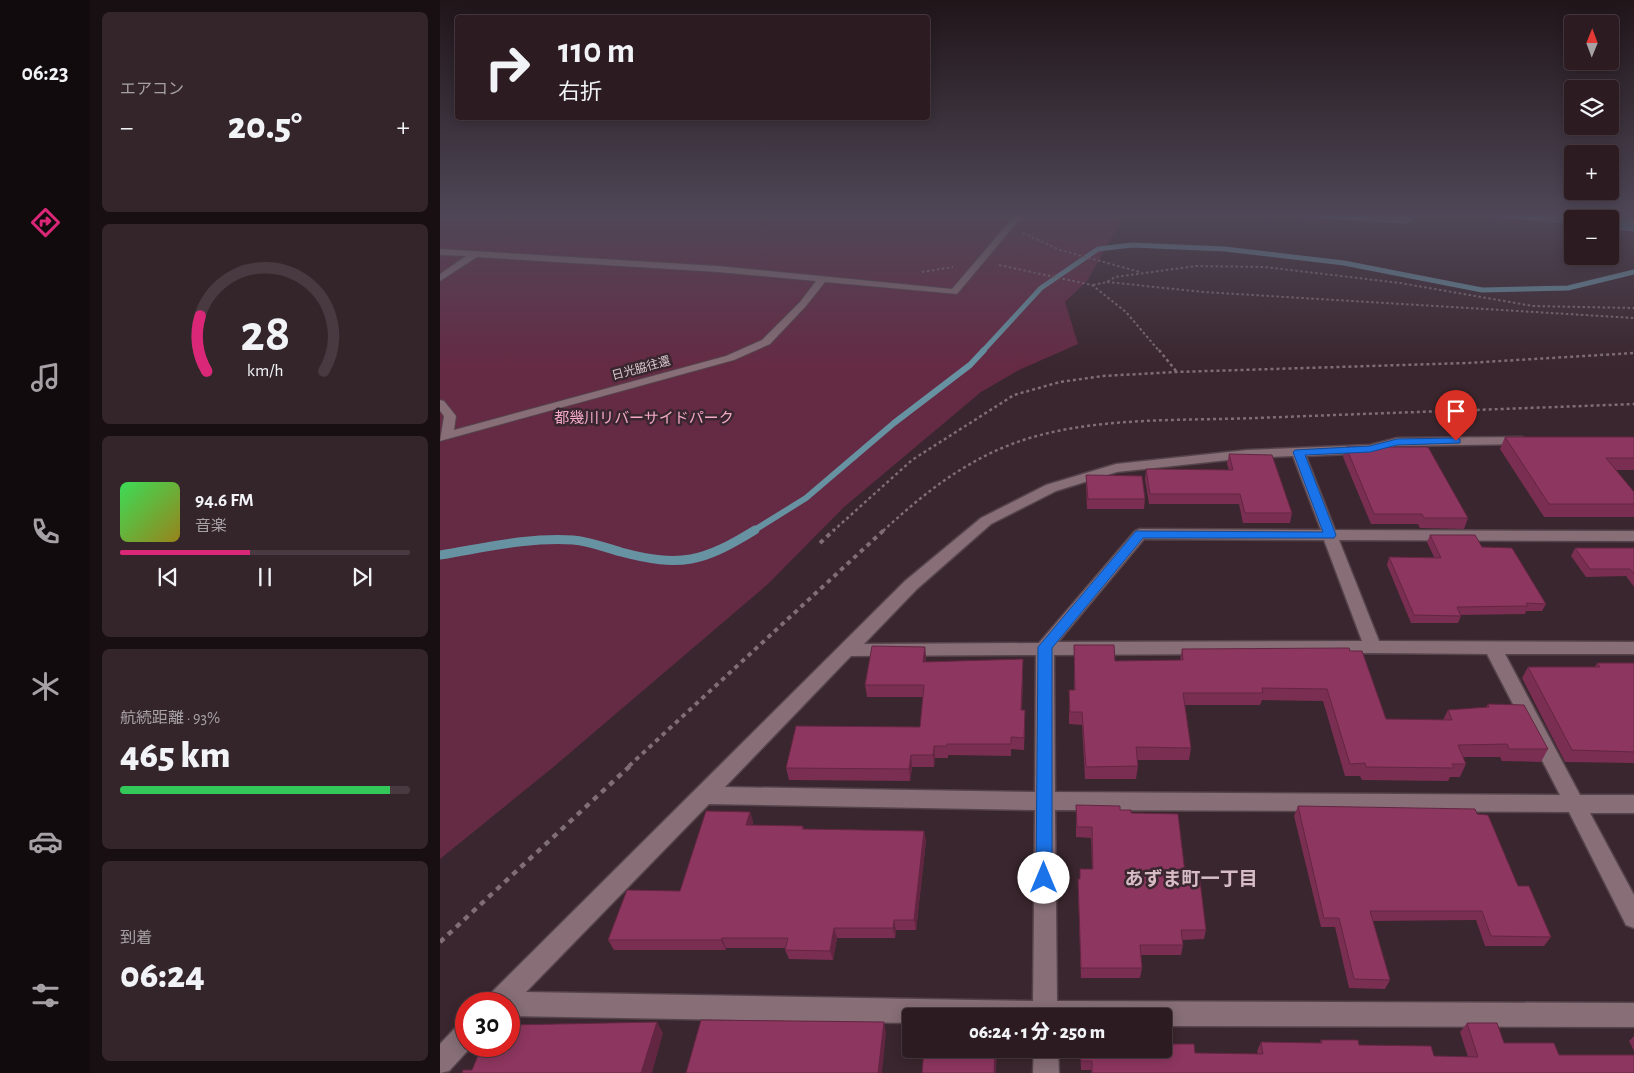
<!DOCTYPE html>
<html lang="ja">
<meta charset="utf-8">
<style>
:root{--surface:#2c1c22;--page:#34252a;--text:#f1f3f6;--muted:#a6a1a5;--line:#483a40;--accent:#db2777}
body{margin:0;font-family:"Alegreya Sans","Noto Sans JP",sans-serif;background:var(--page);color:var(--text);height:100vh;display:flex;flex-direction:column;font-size:19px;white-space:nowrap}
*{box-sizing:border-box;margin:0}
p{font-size:16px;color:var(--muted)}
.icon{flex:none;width:28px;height:28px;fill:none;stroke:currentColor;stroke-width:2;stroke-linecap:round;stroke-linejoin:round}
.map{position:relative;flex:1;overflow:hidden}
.details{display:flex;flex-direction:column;gap:12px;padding:12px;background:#180f13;width:350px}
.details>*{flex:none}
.banner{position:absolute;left:15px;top:15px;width:475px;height:105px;border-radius:5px;box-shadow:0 2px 12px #0003,0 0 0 1px var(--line);background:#2c1c22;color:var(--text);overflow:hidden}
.needle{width:32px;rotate:1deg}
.tools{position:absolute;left:1124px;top:15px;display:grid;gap:10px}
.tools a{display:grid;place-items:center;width:55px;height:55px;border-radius:5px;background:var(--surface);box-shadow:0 2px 12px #0003,0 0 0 1px var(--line);font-size:25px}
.speed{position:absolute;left:15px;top:992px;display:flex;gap:10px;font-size:25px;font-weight:700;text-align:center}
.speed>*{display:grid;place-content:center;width:65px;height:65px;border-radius:50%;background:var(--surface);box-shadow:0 2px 12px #0003,0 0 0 1px var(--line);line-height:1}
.speed .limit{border:8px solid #d22;background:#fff;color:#111}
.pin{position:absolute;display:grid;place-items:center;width:42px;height:42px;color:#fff;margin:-51px -21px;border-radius:50% 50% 50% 0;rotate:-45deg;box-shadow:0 0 5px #0007}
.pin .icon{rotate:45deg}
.me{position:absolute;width:55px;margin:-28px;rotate:0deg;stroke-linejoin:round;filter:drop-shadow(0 0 4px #0008)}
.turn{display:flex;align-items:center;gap:18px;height:105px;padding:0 20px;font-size:22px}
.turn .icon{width:65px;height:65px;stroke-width:2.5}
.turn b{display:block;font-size:35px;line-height:42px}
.big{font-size:38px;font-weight:800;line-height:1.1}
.details .widget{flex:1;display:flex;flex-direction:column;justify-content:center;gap:8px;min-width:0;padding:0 18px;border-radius:8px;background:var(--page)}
.details .dial{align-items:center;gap:0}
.dial svg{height:130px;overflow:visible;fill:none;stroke:var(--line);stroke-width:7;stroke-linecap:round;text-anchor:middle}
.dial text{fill:var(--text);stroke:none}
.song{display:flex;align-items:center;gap:15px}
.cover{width:60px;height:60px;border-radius:8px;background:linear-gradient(135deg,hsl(130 70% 55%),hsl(50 70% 35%))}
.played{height:5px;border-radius:2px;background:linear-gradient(90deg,var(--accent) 45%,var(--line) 45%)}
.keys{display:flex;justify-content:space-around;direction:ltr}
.heat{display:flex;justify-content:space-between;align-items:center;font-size:28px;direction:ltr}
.charge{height:8px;border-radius:4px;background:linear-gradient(90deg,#34c759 93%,var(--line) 0)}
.trip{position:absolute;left:462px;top:1008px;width:270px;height:50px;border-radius:5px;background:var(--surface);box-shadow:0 2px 12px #0003,0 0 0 1px var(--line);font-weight:800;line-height:50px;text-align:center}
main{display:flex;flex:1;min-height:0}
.dock{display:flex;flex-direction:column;width:90px;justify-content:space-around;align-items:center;background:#120b0e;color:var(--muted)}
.dock .icon{width:35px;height:35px}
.dock .on{color:var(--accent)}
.dock b{font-size:22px;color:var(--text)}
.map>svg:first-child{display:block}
.green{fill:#652b45}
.water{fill:#35798e;stroke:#6792a2}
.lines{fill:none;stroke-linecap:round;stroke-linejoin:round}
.stream-far2{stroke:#6792a2;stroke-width:5}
.stream-far1{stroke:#6792a2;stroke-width:6}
.stream{stroke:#6792a2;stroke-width:9}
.lane-casing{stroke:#55434b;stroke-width:2}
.street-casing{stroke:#55434b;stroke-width:3}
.path-far3{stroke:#7f6e75;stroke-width:2;stroke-dasharray:2.5 2.5;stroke-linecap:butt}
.path-far2{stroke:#7f6e75;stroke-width:2.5;stroke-dasharray:3 3;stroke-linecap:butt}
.path-far1{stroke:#7f6e75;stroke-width:4;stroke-dasharray:4.5 4.5;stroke-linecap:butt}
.path{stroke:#7f6e75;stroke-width:4.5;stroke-dasharray:5.5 5.5;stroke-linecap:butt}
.lane{fill:#876e77;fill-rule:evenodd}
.street{fill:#876e77;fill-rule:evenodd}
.wall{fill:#792e52}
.shaded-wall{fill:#632642}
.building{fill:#8d365f;stroke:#632642}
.route{fill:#1a73e8;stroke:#114b97}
.labels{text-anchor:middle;stroke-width:5;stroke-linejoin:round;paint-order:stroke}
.far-street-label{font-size:12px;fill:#dbcdd2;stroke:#3a262e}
.park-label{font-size:15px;fill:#f2a9c6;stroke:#3a262e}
.near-neighbourhood-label{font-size:19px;font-weight:bold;fill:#d7bcc6;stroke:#3a262e}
</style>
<main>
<nav class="dock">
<b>06:23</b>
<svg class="icon on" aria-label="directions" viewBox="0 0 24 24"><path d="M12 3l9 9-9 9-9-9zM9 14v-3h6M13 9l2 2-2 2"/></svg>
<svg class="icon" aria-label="music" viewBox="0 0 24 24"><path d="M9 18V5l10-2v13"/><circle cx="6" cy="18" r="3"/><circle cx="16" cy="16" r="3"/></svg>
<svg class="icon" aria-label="phone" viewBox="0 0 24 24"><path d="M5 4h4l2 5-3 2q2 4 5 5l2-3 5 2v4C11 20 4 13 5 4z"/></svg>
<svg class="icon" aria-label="climate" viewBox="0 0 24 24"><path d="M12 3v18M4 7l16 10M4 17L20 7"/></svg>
<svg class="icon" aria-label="car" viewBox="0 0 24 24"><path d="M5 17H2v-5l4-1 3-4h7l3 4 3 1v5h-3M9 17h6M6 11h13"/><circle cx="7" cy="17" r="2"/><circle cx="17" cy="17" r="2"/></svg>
<svg class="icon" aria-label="filters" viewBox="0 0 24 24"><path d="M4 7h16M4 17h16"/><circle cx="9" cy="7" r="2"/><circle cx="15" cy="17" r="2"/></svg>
</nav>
<section class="details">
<div class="widget"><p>エアコン</p>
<div class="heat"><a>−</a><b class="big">20.5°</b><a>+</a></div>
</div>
<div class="widget dial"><svg viewBox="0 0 100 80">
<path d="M14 69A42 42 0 1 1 86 69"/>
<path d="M14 69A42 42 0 0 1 10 35" stroke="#db2777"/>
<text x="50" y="56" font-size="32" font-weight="700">28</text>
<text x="50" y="72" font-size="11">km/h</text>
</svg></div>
<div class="widget">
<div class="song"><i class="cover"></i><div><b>94.6 FM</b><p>音楽</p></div></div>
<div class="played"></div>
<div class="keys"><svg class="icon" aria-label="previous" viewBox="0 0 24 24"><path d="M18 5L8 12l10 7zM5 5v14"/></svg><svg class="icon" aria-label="pause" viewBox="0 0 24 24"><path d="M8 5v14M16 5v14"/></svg><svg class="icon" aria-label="next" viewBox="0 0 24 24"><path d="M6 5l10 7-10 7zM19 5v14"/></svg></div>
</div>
<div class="widget"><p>航続距離 · 93%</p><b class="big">465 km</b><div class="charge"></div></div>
<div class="widget"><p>到着</p><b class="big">06:24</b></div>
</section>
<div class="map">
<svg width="1194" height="1073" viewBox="0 0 1194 1073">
<rect width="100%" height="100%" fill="#3a262e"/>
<polygon class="green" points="0,214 685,214 647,281 625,302 638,344 579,370 541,392 404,507 328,584 111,769 0,859"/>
<g class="water">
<polygon points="817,214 980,214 967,223"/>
<polygon points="1019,214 1136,214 1194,220 1194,231 1170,228 1170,219 1132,219 1132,223"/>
</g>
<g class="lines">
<polyline class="stream-far2" points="542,352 601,288 658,249 692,245 785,249 904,263 1042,290 1128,288 1194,272"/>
<polyline class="stream-far1" points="313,531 366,498 454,423 530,365 544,350"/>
<path class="stream" d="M0 555C44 548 88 537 133 540 149 541 166 548 181 552 241 568 263 562 315 530"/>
<g class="lane-casing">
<polygon id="lane" points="576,214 584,214 517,294 385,282 366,306 330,344 294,360 0,441 4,416 0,411 0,400 4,401 16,416 14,430 286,356 322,340 360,302 376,281 278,272 37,257 0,281 0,274 26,256 0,255 0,249 278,266 512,289"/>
</g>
<g class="street-casing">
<g id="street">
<path d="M1082 437 1089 441 1087 444 957 446 930 453 866 456 895 530 1194 531V541L899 540 939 641 1194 642V654H1065L1140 795H1194V813H1150L1194 895V928L1186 925 1129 812 615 810 617 1001 1194 1003V1027L724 1026V1016H471V1023L69 1016V1004H46L49 995 465 581 541 518 606 485 676 464 807 450 930 445 957 438ZM853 456 881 530 700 529 695 531 599 643 424 644 477 589 551 524 616 491 677 472 807 458ZM704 539 884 540 922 641 618 642ZM933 653 1047 654 1120 795 615 792 614 655ZM596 655 595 792 285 787 411 656ZM269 804 595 810 593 1001 86 992Z"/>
<polygon points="26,1023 26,1046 32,1046 9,1071 0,1073 0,1044 17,1026"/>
<polygon points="594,1049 618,1049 619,1073 593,1073"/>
</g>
</g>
<g class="path-far3">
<polyline points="550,214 558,219"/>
<polyline points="583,233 620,250 700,272"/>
<polyline points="559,265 652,285 686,312 720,352"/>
<polyline points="482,272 513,267"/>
<polyline points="667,282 763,292 1194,318"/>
<polyline points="653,285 667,282 675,277 756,266 825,267 960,283 1093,306 1194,308"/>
</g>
<g class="path-far2">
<polyline points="719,350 736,371"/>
<polyline points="393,531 472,460 574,395 620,382 663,376 736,372 1027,363 1194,353"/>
<path d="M443 531C482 495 522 463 572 444 646 416 739 421 817 418 943 413 1068 409 1194 404"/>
</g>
<g class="path-far1">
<polyline points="380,543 394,530"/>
<polyline points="189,766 444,530"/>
</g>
<polyline class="path" points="0,942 191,765"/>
<use href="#lane" class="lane"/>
<use href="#street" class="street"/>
</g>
<g class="wall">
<polygon points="1065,437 1194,437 1194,470 1176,470 1194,492 1194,517 1104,517 1060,449"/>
<polygon points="906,447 1028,518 1024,529 980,528 978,524 931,524 903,457"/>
<polygon points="789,454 852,513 850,523 803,523 799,504 709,504 705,479 706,469 789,470 787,464"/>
<polygon points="646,475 705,499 704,509 647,509 646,485"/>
<polygon points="990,535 1042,547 1106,604 1102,611 1086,611 1085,614 1020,615 1021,616 1018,623 971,623 947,565 949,557 994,557 987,542"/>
<polygon points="1135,548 1194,548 1194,587 1186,576 1146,577 1131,556"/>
<polygon points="634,645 675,661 740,660 742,649 910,651 946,719 1003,720 1008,710 1046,707 1048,704 1108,749 1101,762 1062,761 1060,757 1023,757 1026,764 1020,777 1010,777 1008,781 922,780 920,776 905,776 883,701 822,700 820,705 745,705 751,748 749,760 697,760 698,766 696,779 645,779 642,725 629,724 629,690 634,690"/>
<polygon points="485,647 486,662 583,671 582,710 585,722 584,750 571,749 571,756 508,755 508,758 495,758 494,767 472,767 470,781 349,780 346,768 480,727 483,697 427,697 425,685"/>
<polygon points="1157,663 1194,663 1194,763 1125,762 1082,678 1088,667 1155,667"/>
<polygon points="636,805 680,810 691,813 746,881 766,930 764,939 743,940 743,945 741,955 701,955 702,968 700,978 641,978 638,889 638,879 640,879 640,869 652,869 651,838 636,837"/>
<polygon points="858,806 1037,814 1078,886 1111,937 1104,946 1045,946 1036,920 933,921 950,980 945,989 909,988 895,927 881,927 854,816"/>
<polygon points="310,812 313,822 312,825 363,826 364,829 484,831 486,841 476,930 456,930 455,938 397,938 393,960 349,959 345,950 346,948 286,948 286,950 174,950 168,940 240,891"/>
<polygon points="1027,1023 1064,1043 1119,1055 1194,1073 651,1073 651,1070 641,1070 640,1049 724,1049 755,1053 818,1054 817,1051 821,1042 880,1043 881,1040 994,1056 1028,1057 1020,1032"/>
<polygon points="1194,1036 1194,1051 1189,1041"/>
</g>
<g class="shaded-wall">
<polygon points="485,647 486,659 484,674 483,662"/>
<polygon points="583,659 583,671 581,722 581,710"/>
<polygon points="494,746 495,758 494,767 493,755"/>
<polygon points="471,755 472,767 470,781 469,769"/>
<polygon points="310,812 313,822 310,836 306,825"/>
<polygon points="484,831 486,841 476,930 474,920"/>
<polygon points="454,920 456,930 455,938 453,928"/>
<polygon points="394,928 397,938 393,960 390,951"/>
<polygon points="282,938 286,948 286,950 281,940"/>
<polygon points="217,1022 223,1033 212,1073 201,1073"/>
<polygon points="444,1022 446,1033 442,1073 438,1073"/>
<polygon points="555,1049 557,1049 556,1073 554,1073"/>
</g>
<g class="building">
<polygon points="1065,437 1194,437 1194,458 1166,458 1194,492 1194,504 1109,504"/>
<polygon points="906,447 988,447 1028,518 984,518 982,514 934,514"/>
<polygon points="789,454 832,455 852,513 805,513 800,494 710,494 706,469 793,470"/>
<polygon points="646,475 702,476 705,499 648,499"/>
<polygon points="990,535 1035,535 1042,547 1072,548 1106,604 1086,603 1088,606 1017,607 1021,616 974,615 949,557 1001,558"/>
<polygon points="1135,548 1194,548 1194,574 1190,569 1150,569"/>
<polygon points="634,645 674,645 675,661 743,660 742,649 909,648 910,651 922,651 946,719 1012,720 1008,710 1049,707 1048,704 1084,705 1108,749 1069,749 1067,744 1018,745 1026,764 1012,764 1014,768 926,767 925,763 910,764 887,689 822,688 823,693 743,693 751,748 696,747 698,766 646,767 642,712 630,712 629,690 635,690"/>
<polygon points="432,646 485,647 483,662 583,659 581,710 585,710 584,738 571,737 571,744 507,744 507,746 494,746 493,755 471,755 469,769 346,768 356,726 480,727 484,685 425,685"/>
<polygon points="1157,663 1194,663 1194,752 1132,750 1088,667 1160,667"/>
<polygon points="636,805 680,806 680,810 691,810 691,813 738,814 746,881 760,881 766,930 741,930 743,945 700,945 702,968 641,968 638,879 640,879 640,869 653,869 652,827 637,827"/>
<polygon points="858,806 1035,809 1037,814 1048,815 1078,886 1089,886 1111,937 1051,936 1042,911 930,911 950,980 914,979 899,918 884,918"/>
<polygon points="266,811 310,812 306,825 363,826 362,829 484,831 474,920 454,920 453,928 394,928 390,951 345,950 348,938 282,938 281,940 168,940 187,890 240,891"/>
<polygon points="261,1020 444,1022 438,1073 246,1073"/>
<polygon points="217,1022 201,1073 22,1073 23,1070 32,1070 42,1046 69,1046 69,1025"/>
<polygon points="1027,1023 1057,1023 1064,1043 1114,1043 1119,1055 1194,1055 1194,1073 652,1073 652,1061 641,1061 641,1049 724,1049 724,1044 754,1044 755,1053 823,1054 821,1042 882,1043 881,1040 918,1040 919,1045 991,1046 994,1056 1038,1057"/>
<polygon points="484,1049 555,1049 554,1073 482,1073"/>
</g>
<linearGradient id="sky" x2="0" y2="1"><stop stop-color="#201519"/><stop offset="0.59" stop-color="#4f4757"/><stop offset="1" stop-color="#4f4757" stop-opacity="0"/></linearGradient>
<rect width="1194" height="364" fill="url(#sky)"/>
<polygon class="route" points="1016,438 1020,439 1020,443 957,445 930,452 865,455 896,535 894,538 703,538 612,648 612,878 610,884 604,886 598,884 596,878 598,647 696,531 883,532 853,452 855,450 930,446 957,439"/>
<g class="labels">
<g class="far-street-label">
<text transform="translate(201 368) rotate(-15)" y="4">日光脇往還</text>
</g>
<g class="park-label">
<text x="204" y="423">都幾川リバーサイドパーク</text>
</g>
<g class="near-neighbourhood-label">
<text x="751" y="885">あずま町一丁目</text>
</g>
</g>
</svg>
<div class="tools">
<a><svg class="needle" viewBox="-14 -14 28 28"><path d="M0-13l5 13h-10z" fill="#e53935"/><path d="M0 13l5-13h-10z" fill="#a6a1a5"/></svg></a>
<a><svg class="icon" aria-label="layers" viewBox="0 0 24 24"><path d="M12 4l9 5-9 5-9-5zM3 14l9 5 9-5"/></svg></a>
<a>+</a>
<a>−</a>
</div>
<div class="speed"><div class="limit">30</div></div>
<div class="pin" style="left:1016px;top:441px;background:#d93025"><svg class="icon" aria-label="arrive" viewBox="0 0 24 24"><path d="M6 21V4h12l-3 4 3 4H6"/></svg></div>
<svg class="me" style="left:604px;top:878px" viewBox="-20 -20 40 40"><circle r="19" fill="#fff"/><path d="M0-13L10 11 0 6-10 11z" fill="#1a73e8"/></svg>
<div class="trip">06:24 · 1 分 · 250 m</div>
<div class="banner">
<div class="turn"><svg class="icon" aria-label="right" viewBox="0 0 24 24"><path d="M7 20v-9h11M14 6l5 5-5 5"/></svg><div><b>110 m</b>右折</div></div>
</div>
</div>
</main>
